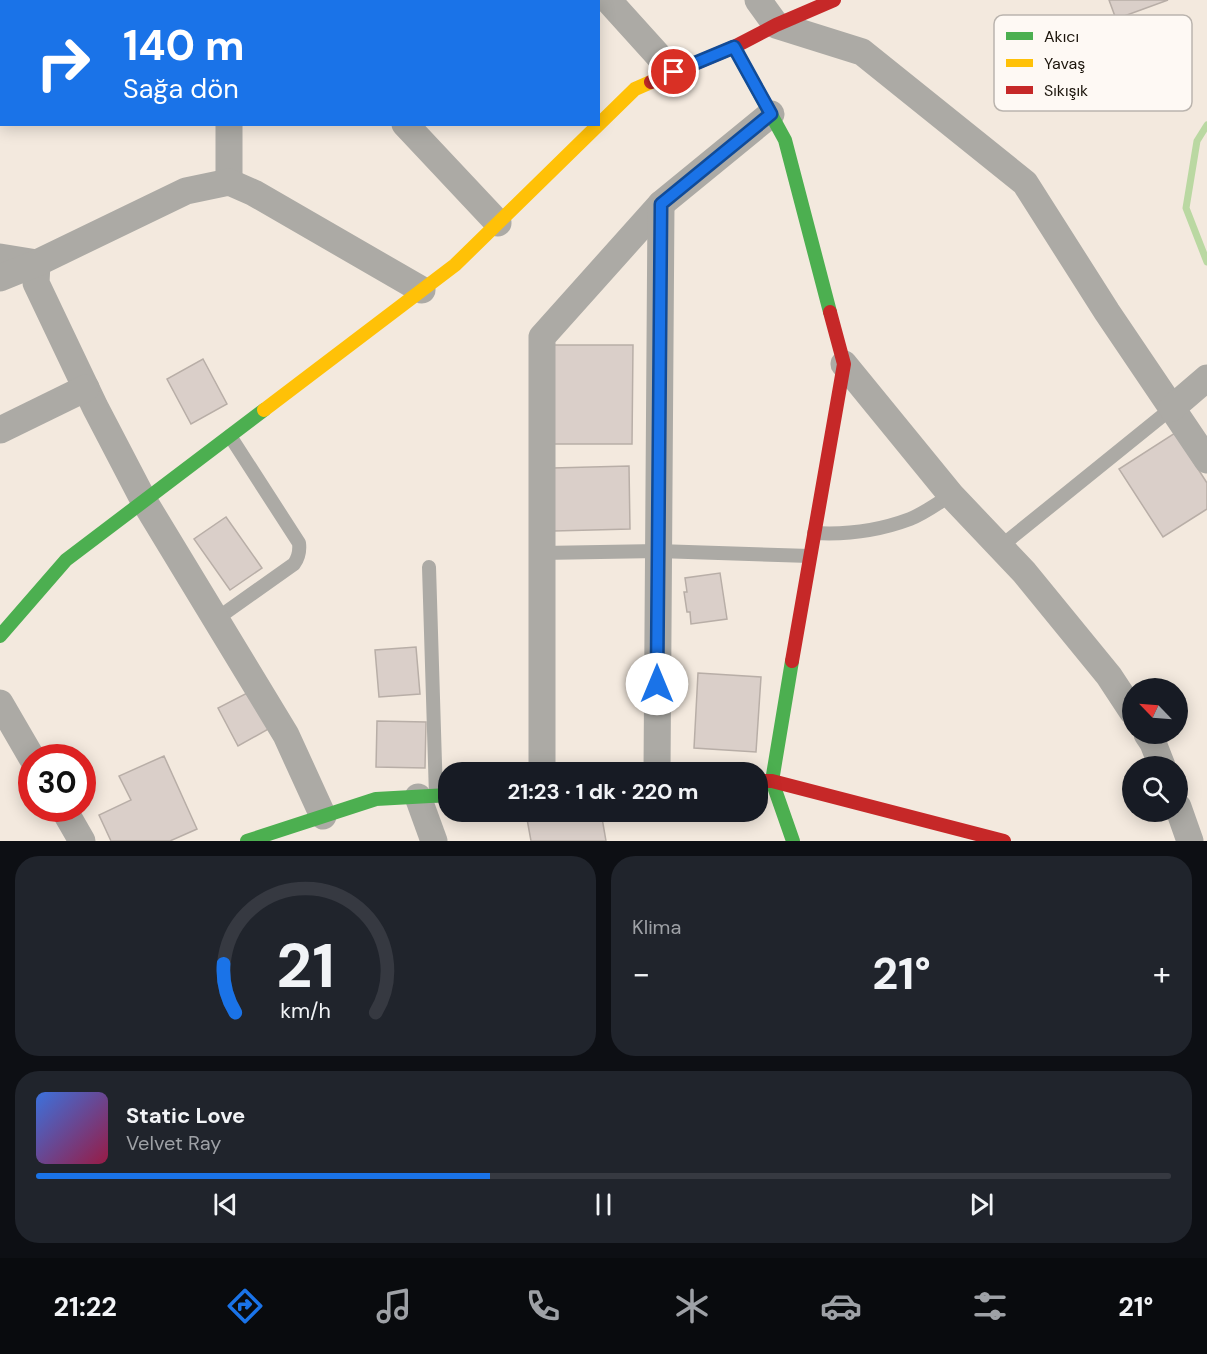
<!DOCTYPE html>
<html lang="tr">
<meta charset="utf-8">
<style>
:root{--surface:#171b24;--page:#20242c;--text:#f1f3f6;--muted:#9ea1a6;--line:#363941;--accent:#1a73e8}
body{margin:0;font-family:"DM Sans",sans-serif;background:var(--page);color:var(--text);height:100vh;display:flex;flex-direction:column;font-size:22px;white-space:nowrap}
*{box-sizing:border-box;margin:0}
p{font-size:20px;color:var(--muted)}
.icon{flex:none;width:33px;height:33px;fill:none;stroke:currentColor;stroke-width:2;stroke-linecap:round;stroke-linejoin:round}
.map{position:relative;height:841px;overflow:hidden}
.details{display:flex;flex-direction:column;gap:15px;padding:15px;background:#0d0f14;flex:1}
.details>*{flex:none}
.guide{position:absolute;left:0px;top:0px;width:600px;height:126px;box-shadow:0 3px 15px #0003;background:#1a73e8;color:#fff;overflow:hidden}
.needle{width:39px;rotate:295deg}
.buttons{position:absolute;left:1122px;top:678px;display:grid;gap:12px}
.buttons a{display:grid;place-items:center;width:66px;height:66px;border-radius:50%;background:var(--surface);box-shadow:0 3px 15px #0003;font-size:30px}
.speed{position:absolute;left:18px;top:744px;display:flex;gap:12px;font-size:30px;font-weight:700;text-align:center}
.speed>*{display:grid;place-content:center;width:78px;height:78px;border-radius:50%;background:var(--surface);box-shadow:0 3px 15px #0003;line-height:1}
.speed .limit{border:9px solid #d22;background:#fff;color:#111}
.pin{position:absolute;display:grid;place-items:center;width:51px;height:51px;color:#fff;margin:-26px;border:3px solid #fff;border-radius:50%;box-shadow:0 2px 6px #0007}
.me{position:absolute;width:66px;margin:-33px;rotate:0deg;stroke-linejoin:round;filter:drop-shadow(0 0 4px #0008)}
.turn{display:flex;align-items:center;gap:21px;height:126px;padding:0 24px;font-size:27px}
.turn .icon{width:78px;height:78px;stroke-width:2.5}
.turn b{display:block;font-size:42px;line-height:51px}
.big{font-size:45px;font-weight:700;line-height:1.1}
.details .tile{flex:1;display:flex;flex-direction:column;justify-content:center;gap:9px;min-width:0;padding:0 21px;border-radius:24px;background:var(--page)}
.details .dial{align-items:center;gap:0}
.dial svg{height:156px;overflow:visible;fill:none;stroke:var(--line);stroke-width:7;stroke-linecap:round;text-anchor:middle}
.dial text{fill:var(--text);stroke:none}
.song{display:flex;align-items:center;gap:18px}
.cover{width:72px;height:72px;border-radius:9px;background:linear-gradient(135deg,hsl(220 70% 55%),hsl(340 70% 35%))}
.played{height:6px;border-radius:3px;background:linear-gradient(90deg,var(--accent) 40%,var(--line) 40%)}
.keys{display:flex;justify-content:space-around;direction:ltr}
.heat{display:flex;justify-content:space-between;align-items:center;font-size:33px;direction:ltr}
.details .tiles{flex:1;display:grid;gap:15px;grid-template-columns:1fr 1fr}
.tile:last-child{grid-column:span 2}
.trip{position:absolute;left:438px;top:762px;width:330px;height:60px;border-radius:24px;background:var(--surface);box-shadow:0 3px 15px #0003;font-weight:700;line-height:60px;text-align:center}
.tab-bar{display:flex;height:96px;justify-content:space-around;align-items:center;background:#090b0e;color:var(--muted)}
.tab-bar .icon{width:42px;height:42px}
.tab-bar .on{color:var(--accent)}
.tab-bar b{font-size:27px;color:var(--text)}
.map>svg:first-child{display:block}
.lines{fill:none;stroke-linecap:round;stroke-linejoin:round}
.stream{stroke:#bad8a2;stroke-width:7}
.building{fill:#dacfc9;stroke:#b8aea7;stroke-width:1.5}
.lane{stroke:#acaaa5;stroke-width:14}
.street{stroke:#acaaa5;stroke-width:27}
.fast{stroke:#4caf50;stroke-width:14}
.slow{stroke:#ffc107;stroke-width:14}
.jam{stroke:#c62828;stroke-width:14}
.route-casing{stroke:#114b97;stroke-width:15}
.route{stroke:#1a73e8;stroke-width:10}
.key{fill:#fef9f4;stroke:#bab4ae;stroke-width:1.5}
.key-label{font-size:16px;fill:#1b140b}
</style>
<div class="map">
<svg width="1207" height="841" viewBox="0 0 1207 841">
<rect width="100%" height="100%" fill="#f3e9de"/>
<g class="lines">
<polyline class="stream" points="1207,125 1197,141 1186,208 1207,262"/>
</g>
<g class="building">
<polygon points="1109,0 1168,0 1116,19"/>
<polygon points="553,345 633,345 632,444 553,444"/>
<polygon points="203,359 227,404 191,424 167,379"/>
<polygon points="1175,433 1207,483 1207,509 1163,537 1119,469"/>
<polygon points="629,466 630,529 554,531 553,468"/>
<polygon points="226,517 262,568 230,590 194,539"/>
<polygon points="720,573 727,619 691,624 690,612 687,612 684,592 687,592 685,578"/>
<polygon points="416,647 420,694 379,697 375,650"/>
<polygon points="698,673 761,677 756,752 694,748"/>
<polygon points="253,690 272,727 238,746 218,708"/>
<polygon points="377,721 426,722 425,768 376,767"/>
<polygon points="164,756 197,829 170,841 111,841 99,815 131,800 119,776"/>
<polygon points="569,812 601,812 606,841 531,841 527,819"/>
</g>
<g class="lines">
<g class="lane">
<path d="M814 533C848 535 878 531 910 519 925 513 938 503 951 495"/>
<polyline points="1000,547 1172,408"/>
<polyline points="542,553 658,551 810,556"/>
<polyline points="429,567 436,796"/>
<path d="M215 620 294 564C299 557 300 551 299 543L230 436"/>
</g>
<g class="street">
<polyline points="289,0 290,2"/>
<polyline points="608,0 674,73"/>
<polyline points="758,0 776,25 862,52 1025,183 1107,312 1207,460"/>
<polyline points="230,2 230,0"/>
<polyline points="0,3 2,3"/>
<polyline points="405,124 498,223"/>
<polyline points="229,182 229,124"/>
<polyline points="0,257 37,263 36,283 95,407 144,501 286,735 323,816"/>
<polyline points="0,278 37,263 186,191 229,182 254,193 422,290"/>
<polyline points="844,364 951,495 1024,572 1109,676 1132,711"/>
<polyline points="1172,408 1207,378"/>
<polyline points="0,430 86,388"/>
<polyline points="0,703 32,758"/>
<polyline points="1147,734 1153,743 1162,766"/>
<polyline points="542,772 542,337 661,204 771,114"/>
<polyline points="657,772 661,204"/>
<polyline points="418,797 434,841"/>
<polyline points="1178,807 1190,841"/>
<polyline points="63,808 82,841"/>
</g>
<g class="fast">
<polyline points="734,47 785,140 830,312"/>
<polyline points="0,636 66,560 264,410"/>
<polyline points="792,661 772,781 793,841"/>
<polyline points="247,841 376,799 448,795"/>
</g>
<polyline class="slow" points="264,410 455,265 635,89 651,82"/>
<g class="jam">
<polyline points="651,82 734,47 776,25 834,0"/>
<polyline points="792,661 844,364 830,312"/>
<polyline points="758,781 772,781 1004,841"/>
</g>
</g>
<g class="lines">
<g class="route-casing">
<polyline id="route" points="657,684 661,204 771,114 734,47 674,72"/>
</g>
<use href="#route" class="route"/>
</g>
<rect x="994" y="15" width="198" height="96" rx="9" class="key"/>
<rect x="1006" y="32" width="27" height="8" fill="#4caf50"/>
<rect x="1006" y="59" width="27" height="8" fill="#ffc107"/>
<rect x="1006" y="86" width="27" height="8" fill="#c62828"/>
<g class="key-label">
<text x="1044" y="42">Akıcı</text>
<text x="1044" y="69">Yavaş</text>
<text x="1044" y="96">Sıkışık</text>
</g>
</svg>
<div class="buttons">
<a><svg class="needle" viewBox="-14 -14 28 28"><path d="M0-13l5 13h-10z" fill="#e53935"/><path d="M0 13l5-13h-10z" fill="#9ea1a6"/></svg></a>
<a><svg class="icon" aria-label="search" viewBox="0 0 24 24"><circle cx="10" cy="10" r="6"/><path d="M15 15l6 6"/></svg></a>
</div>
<div class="speed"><div class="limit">30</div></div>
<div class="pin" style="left:674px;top:72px;background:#d93025"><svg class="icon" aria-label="arrive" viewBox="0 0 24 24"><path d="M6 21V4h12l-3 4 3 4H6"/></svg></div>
<svg class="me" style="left:657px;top:684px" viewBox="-20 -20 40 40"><circle r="19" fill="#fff"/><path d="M0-13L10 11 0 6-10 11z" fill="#1a73e8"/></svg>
<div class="trip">21:23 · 1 dk · 220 m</div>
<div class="guide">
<div class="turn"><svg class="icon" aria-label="right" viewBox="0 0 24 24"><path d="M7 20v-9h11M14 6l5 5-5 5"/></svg><div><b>140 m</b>Sağa dön</div></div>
</div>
</div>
<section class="details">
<div class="tiles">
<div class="tile dial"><svg viewBox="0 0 100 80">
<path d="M14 69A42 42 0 1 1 86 69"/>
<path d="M14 69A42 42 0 0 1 8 44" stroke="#1a73e8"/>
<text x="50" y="56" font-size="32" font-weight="700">21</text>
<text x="50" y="72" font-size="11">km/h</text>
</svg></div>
<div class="tile"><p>Klima</p>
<div class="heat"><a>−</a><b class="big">21°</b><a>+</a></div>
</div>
<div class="tile">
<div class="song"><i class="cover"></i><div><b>Static Love</b><p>Velvet Ray</p></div></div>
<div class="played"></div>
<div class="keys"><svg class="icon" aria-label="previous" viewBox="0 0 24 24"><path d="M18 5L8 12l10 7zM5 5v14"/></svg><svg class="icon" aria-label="pause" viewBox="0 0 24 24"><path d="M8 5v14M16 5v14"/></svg><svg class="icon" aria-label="next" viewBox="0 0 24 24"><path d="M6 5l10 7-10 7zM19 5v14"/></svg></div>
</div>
</div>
</section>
<nav class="tab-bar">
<b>21:22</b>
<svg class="icon on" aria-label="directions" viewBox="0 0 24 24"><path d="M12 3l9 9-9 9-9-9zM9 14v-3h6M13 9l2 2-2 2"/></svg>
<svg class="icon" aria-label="music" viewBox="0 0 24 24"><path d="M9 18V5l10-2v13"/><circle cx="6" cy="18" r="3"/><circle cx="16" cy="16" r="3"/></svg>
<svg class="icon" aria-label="phone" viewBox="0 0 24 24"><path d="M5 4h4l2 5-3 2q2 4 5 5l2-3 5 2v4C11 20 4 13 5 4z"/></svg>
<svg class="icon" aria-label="climate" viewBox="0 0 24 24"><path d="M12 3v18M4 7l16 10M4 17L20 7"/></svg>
<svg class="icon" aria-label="car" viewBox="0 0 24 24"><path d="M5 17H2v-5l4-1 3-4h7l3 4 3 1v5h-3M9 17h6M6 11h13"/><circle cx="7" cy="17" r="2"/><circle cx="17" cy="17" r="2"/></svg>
<svg class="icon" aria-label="filters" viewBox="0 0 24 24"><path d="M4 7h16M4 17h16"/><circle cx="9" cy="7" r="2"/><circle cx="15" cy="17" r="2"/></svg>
<b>21°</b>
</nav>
